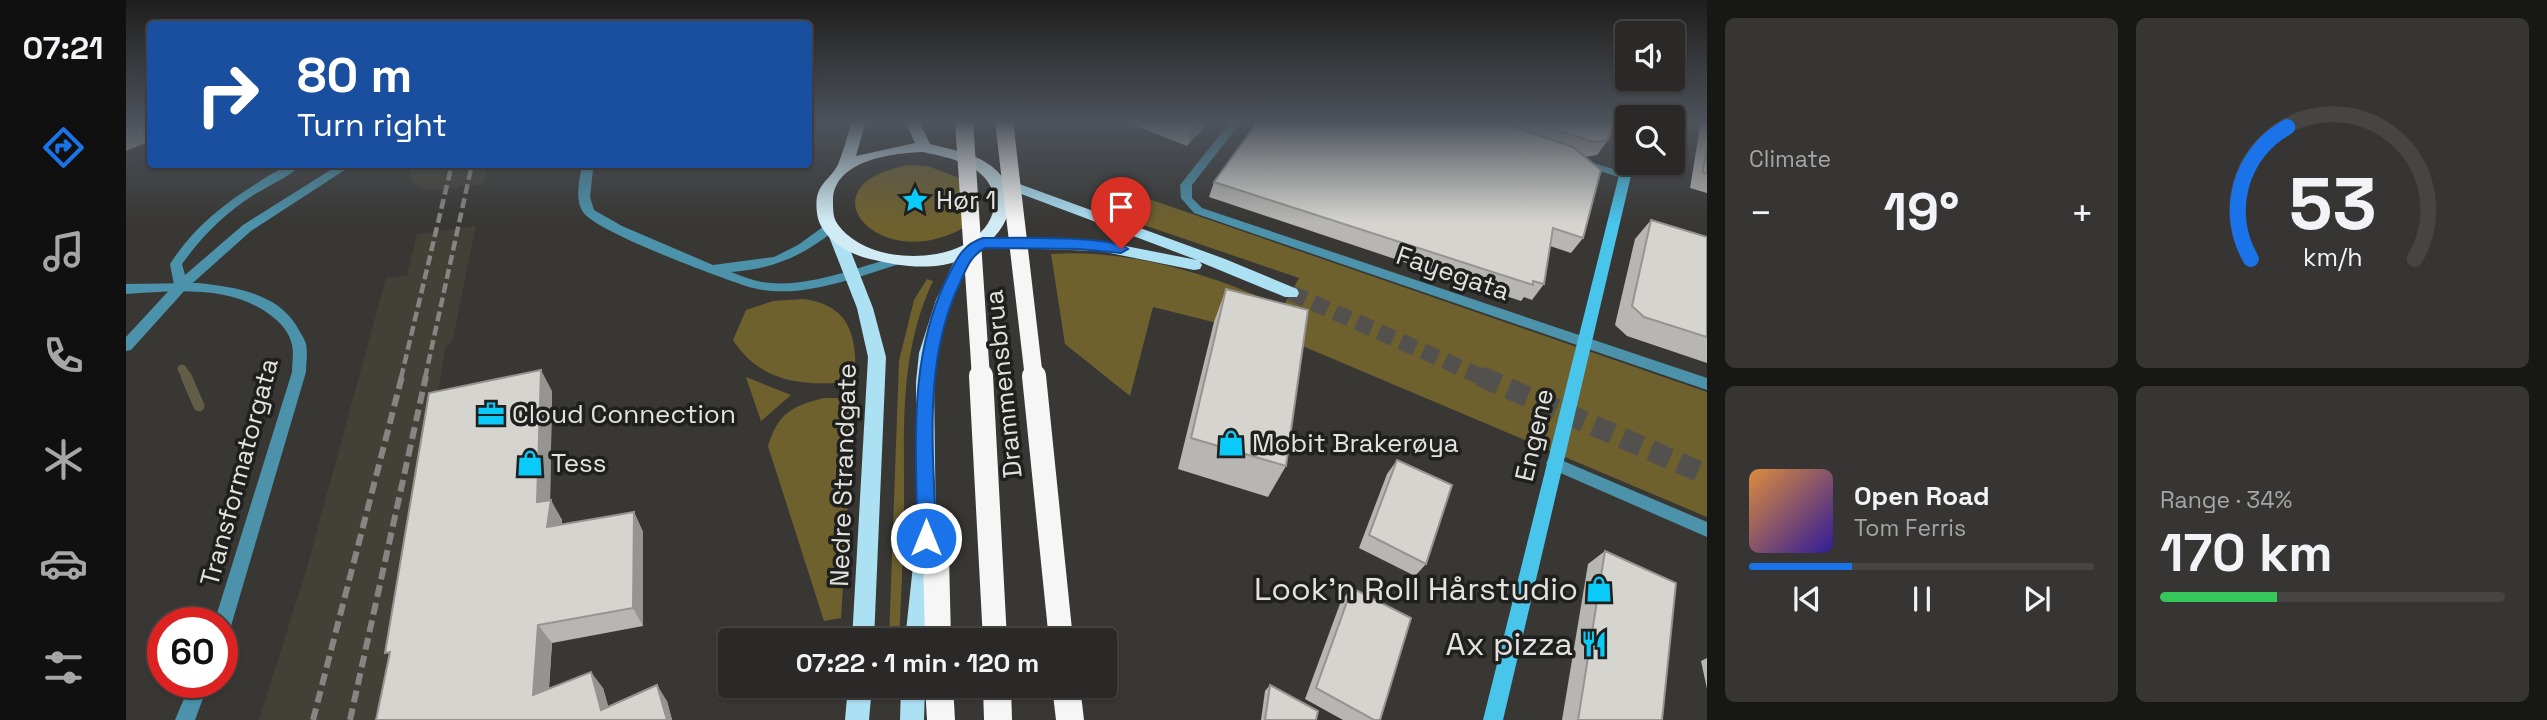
<!DOCTYPE html>
<meta charset="utf-8">
<style>
:root{--surface:#2a2927;--page:#363533;--text:#f1f3f6;--muted:#a5a6a7;--line:#464544;--accent:#1a73e8}
body{margin:0;font-family:"Space Grotesk",sans-serif;background:var(--page);color:var(--text);height:100vh;display:flex;flex-direction:column;font-size:26px;white-space:nowrap}
*{box-sizing:border-box;margin:0}
p{font-size:23px;color:var(--muted)}
.icon{flex:none;width:38px;height:38px;fill:none;stroke:currentColor;stroke-width:2;stroke-linecap:round;stroke-linejoin:round}
.map{position:relative;flex:1;overflow:hidden}
.sheet{display:flex;flex-direction:column;gap:18px;padding:18px;background:#171715;width:840px}
.sheet>*{flex:none}
.guide{position:absolute;left:21px;top:21px;width:665px;height:147px;border-radius:7px;box-shadow:0 2px 5px #0004,0 0 0 2px var(--line);background:#1a4fa0;color:#fff;overflow:hidden}
.controls{position:absolute;left:1489px;top:21px;display:grid;gap:14px}
.controls a{display:grid;place-items:center;width:70px;height:70px;border-radius:7px;background:var(--surface);box-shadow:0 2px 5px #0004,0 0 0 2px var(--line);font-size:35px}
.speed{position:absolute;left:21px;top:607px;display:flex;gap:14px;font-size:35px;font-weight:700;text-align:center}
.speed>*{display:grid;place-content:center;width:91px;height:91px;border-radius:50%;background:var(--surface);box-shadow:0 2px 5px #0004,0 0 0 2px var(--line);line-height:1}
.speed .limit{border:10px solid #d22;background:#fff;color:#111}
.pin{position:absolute;display:grid;place-items:center;width:60px;height:60px;color:#fff;margin:-72px -30px;border-radius:50% 50% 50% 0;rotate:-45deg;box-shadow:0 0 7px #0007}
.pin .icon{rotate:45deg}
.me{position:absolute;width:77px;margin:-38px;rotate:0deg;stroke-linejoin:round;filter:drop-shadow(0 0 5px #0008)}
.turn{display:flex;align-items:center;gap:24px;height:147px;padding:0 35px;font-size:32px}
.turn .icon{width:91px;height:91px;stroke-width:2.5}
.turn b{display:block;font-size:49px;line-height:60px}
.big{font-size:52px;font-weight:800;line-height:1.1}
.sheet .tile{flex:1;display:flex;flex-direction:column;justify-content:center;gap:10px;min-width:0;padding:0 24px;border-radius:10px;background:var(--page)}
.sheet .dial{align-items:center;gap:0}
.dial svg{height:182px;overflow:visible;fill:none;stroke:var(--line);stroke-width:7;stroke-linecap:round;text-anchor:middle}
.dial text{fill:var(--text);stroke:none}
.song{display:flex;align-items:center;gap:21px}
.cover{width:84px;height:84px;border-radius:10px;background:linear-gradient(135deg,hsl(30 70% 55%),hsl(250 70% 35%))}
.played{height:7px;border-radius:4px;background:linear-gradient(90deg,var(--accent) 30%,var(--line) 30%)}
.keys{display:flex;justify-content:space-around;direction:ltr}
.heat{display:flex;justify-content:space-between;align-items:center;font-size:38px;direction:ltr}
.charge{height:10px;border-radius:5px;background:linear-gradient(90deg,#34c759 34%,var(--line) 0)}
.sheet .tiles{flex:1;display:grid;gap:18px;grid-template-columns:repeat(2,1fr)}
.trip{position:absolute;left:592px;top:628px;width:399px;height:70px;border-radius:7px;background:var(--surface);box-shadow:0 2px 5px #0004,0 0 0 2px var(--line);font-weight:800;line-height:70px;text-align:center}
main{display:flex;flex:1;min-height:0}
.dock{display:flex;flex-direction:column;width:126px;justify-content:space-around;align-items:center;background:#111010;color:var(--muted)}
.dock .icon{width:49px;height:49px}
.dock .active{color:var(--accent)}
.dock b{font-size:32px;color:var(--text)}
.map>svg:first-child{display:block}
.built{fill:#434137}
.green{fill:#6f612e}
.lines{fill:none;stroke-linecap:round;stroke-linejoin:round}
.stream-far1{stroke:#625d47;stroke-width:9}
.stream{stroke:#625d47;stroke-width:11}
.primary-tunnel-far1{stroke:#52514e;stroke-width:16;stroke-dasharray:16 8;stroke-linecap:butt}
.primary-tunnel{stroke:#52514e;stroke-width:21;stroke-dasharray:21 10;stroke-linecap:butt}
.minor{fill:#4b92aa;fill-rule:evenodd}
.tertiary{fill:#4b92aa;fill-rule:evenodd}
.secondary{fill:#49c4eb;fill-rule:evenodd}
.primary{fill:#ace0f3;fill-rule:evenodd}
.trunk{fill:#d1ebf4;fill-rule:evenodd}
.motorway{fill:#f6f6f6;fill-rule:evenodd}
.rail-far1{stroke:#868583;stroke-width:4.5;stroke-dasharray:10 4.5;stroke-linecap:butt}
.rail{stroke:#868583;stroke-width:6;stroke-dasharray:12 6;stroke-linecap:butt}
.motorway-bridge-far1{stroke:#f6f6f6;stroke-width:18}
.motorway-bridge{stroke:#f6f6f6;stroke-width:24}
.wall{fill:#b7b6b2}
.shaded-wall{fill:#959491}
.building{fill:#d5d4cf;stroke:#959491;stroke-width:2}
.route{fill:#1a73e8;stroke:#114b97;stroke-width:2}
.labels{text-anchor:middle;stroke-width:7;stroke-linejoin:round;paint-order:stroke}
.poi-label{font-size:26px;fill:#e3e2e0;stroke:#1f1f1d;text-anchor:start}
.street-label{font-size:26px;fill:#e3e2e0;stroke:#1f1f1d}
.near-poi-label{font-size:32px;fill:#e3e2e0;stroke:#1f1f1d;text-anchor:end}
</style>
<main>
<nav class="dock">
<b>07:21</b>
<svg class="icon active" aria-label="directions" viewBox="0 0 24 24"><path d="M12 3l9 9-9 9-9-9zM9 14v-3h6M13 9l2 2-2 2"/></svg>
<svg class="icon" aria-label="music" viewBox="0 0 24 24"><path d="M9 18V5l10-2v13"/><circle cx="6" cy="18" r="3"/><circle cx="16" cy="16" r="3"/></svg>
<svg class="icon" aria-label="phone" viewBox="0 0 24 24"><path d="M5 4h4l2 5-3 2q2 4 5 5l2-3 5 2v4C11 20 4 13 5 4z"/></svg>
<svg class="icon" aria-label="climate" viewBox="0 0 24 24"><path d="M12 3v18M4 7l16 10M4 17L20 7"/></svg>
<svg class="icon" aria-label="car" viewBox="0 0 24 24"><path d="M5 17H2v-5l4-1 3-4h7l3 4 3 1v5h-3M9 17h6M6 11h13"/><circle cx="7" cy="17" r="2"/><circle cx="17" cy="17" r="2"/></svg>
<svg class="icon" aria-label="filters" viewBox="0 0 24 24"><path d="M4 7h16M4 17h16"/><circle cx="9" cy="7" r="2"/><circle cx="15" cy="17" r="2"/></svg>
</nav>
<div class="map">
<svg width="1581" height="720" viewBox="0 0 1581 720">
<rect width="100%" height="100%" fill="#383734"/>
<g class="built">
<polygon points="286,165 286,164 361,165 358,184 302,191 286,183 283,176"/>
<polygon points="350,226 326,343 320,345 274,611 249,720 133,720 180,571 260,278 281,276 291,234"/>
</g>
<g class="green">
<path d="M783 165 802 166 836 179 837 228C752 276 673 184 783 165Z"/>
<path d="M1020 198 1581 392V517L1167 342 1027 307 1004 396 939 344 925 254C1004 249 1085 274 1157 307L1173 278 1003 220Z"/>
<path d="M801 279 807 281C771 358 779 434 778 517 777 558 775 600 773 640H763L773 361 788 300Z"/>
<path d="M677 299C726 305 731 339 729 381 681 387 635 384 607 340L620 310 647 301Z"/>
<polygon points="620,377 665,395 635,421"/>
<path d="M698 398H728L715 618 698 621 642 446C652 413 666 406 698 398Z"/>
</g>
<g class="lines">
<polyline class="stream-far1" points="56,369 62,378"/>
<polyline class="stream" points="60,376 73,406"/>
<polyline class="primary-tunnel-far1" points="1165,293 1358,378"/>
<polyline class="primary-tunnel" points="1354,376 1581,475"/>
<g class="minor">
<polygon points="1105,121 1116,121 1066,185 1066,198 1076,208 1581,378 1581,390 1068,213 1055,198 1054,185"/>
<polygon points="1455,159 1503,174 1505,176 1499,179 1451,164 1449,162"/>
<path d="M461 167 467 170 464 197 468 210 496 226 587 265 648 257 672 245 701 224H709L711 227 709 230C677 256 647 269 605 272 615 276 626 280 636 282 680 289 729 268 770 257L776 261 774 264C727 278 672 301 623 287 595 278 470 232 457 212 449 200 453 183 455 170Z"/>
<path d="M72 283C107 287 149 292 170 325 173 331 178 337 180 344 182 353 180 363 180 372L105 626 102 632 96 634V623H88L166 372C166 363 168 353 166 345 164 334 156 324 148 318 108 284 49 291 0 294V284Z"/>
<polygon points="1428,457 1581,522 1581,537 1423,468 1420,463 1423,458"/>
<polygon points="65,682 83,682 69,720 49,720"/>
</g>
<path class="tertiary" d="M163 164H177C164 176 146 184 131 193 100 212 77 235 56 264L59 275 117 225 214 164H228L125 231 60 289 5 350 0 351V337L48 285 44 264C74 217 116 191 163 164Z"/>
<polygon class="secondary" points="1502,160 1502,163 1508,163 1377,720 1357,720 1496,163"/>
<g class="primary">
<polygon points="874,177 1099,259 1171,289 1173,293 1171,297 1159,297 1074,262 1076,265 1074,269 1068,270 974,251 852,247 849,243 857,238 974,241 1071,260 869,184 867,181"/>
<polygon points="710,229 718,234 747,308 760,357 748,640 726,640 742,357 731,308 702,234"/>
<polygon points="841,246 849,251 826,300 811,353 808,382 810,538 801,640 779,640 790,538 790,382 793,353 810,300 833,251"/>
<polygon points="722,686 746,686 743,720 719,720"/>
<polygon points="775,686 799,686 798,720 774,720"/>
</g>
<path class="trunk" d="M726 121H740L730 156 789 143 779 121H793L804 144C819 148 836 151 850 157 918 189 873 255 817 265 791 269 769 265 744 259 722 254 694 238 691 213 687 182 705 182 713 162 718 149 722 134 726 121ZM797 152C811 155 826 158 839 164 877 181 878 219 843 242 808 264 740 261 713 226 707 219 707 211 707 201 707 160 767 153 797 152Z"/>
<g class="motorway">
<polygon points="800,527 809,530 823,556 825,640 799,640 797,557 788,538 791,530"/>
<polygon points="799,686 827,686 829,720 801,720"/>
<polygon points="857,686 885,686 886,720 858,720"/>
<polygon points="926,686 954,686 958,720 930,720"/>
</g>
<g class="rail-far1">
<polyline points="275,378 326,164"/>
<polyline points="299,378 346,164"/>
</g>
<g class="rail">
<polyline points="187,720 276,376"/>
<polyline points="224,720 300,376"/>
</g>
<g class="motorway-bridge-far1">
<polyline points="838,121 855,378"/>
<polyline points="878,121 908,378"/>
</g>
<g class="motorway-bridge">
<polyline points="855,376 869,640"/>
<polyline points="908,376 935,640"/>
</g>
</g>
<g class="wall">
<polygon points="998,121 1084,121 1061,146"/>
<polygon points="1132,121 1487,121 1482,140 1471,155 1459,157 1457,238 1445,253 1424,246 1418,284 1406,300 1398,297 1395,301 1083,197 1088,182"/>
<polygon points="1575,121 1581,121 1581,193 1564,188"/>
<polygon points="1525,220 1581,237 1581,363 1501,336 1489,325 1509,239"/>
<polygon points="1100,289 1160,466 1142,497 1052,469 1088,322"/>
<polygon points="426,391 424,500 436,520 436,525 508,512 517,532 517,626 426,643 423,689 477,688 482,706 541,701 546,720 250,720 263,657"/>
<polygon points="1271,460 1300,564 1289,576 1233,548 1261,474"/>
<polygon points="1479,551 1536,720 1436,720 1462,564"/>
<polygon points="1226,588 1254,720 1217,720 1179,699 1215,601"/>
<polygon points="1581,658 1581,689 1575,661"/>
<polygon points="1144,685 1190,720 1135,720 1139,691"/>
</g>
<g class="shaded-wall">
<polygon points="0,121 24,121 24,141 0,151"/>
<polygon points="1069,121 1084,121 1061,146 1068,122"/>
<polygon points="415,370 426,391 424,506 425,500 436,520 434,547 421,527 411,502"/>
<polygon points="508,512 517,532 517,626 507,608"/>
<polygon points="412,625 426,643 421,711 407,695"/>
<polygon points="465,672 477,688 486,720 475,710"/>
<polygon points="531,685 541,701 546,720 541,720"/>
</g>
<g class="building">
<polygon points="1132,121 1370,121 1447,147 1475,170 1457,238 1427,228 1418,284 1407,281 1407,285 1088,182"/>
<polygon points="1400,121 1487,121 1482,140 1468,142"/>
<polygon points="1581,147 1581,173 1577,172"/>
<polygon points="1525,220 1581,237 1581,337 1518,317 1506,306"/>
<polygon points="1100,289 1182,310 1160,466 1065,438"/>
<polygon points="415,370 411,502 425,500 421,527 508,512 507,608 412,625 407,695 465,672 475,710 531,685 541,720 250,720 264,652 259,653 303,393"/>
<polygon points="1271,460 1326,485 1300,564 1243,535"/>
<polygon points="1479,551 1550,583 1536,720 1452,720"/>
<polygon points="1226,588 1285,618 1254,720 1248,720 1190,688"/>
<polygon points="1144,685 1192,711 1190,720 1139,720"/>
</g>
<linearGradient id="sky" x2="0" y2="1"><stop stop-color="#1f1e1d"/><stop offset="0.55" stop-color="#4d535c"/><stop offset="1" stop-color="#4d535c" stop-opacity="0"/></linearGradient>
<rect width="1581" height="222" fill="url(#sky)"/>
<path class="route" d="M857 238C881 238 989 235 1002 249L995 253 953 249 859 248C844 256 840 269 833 285 796 364 808 453 810 538L807 544 800 546 794 544 791 538C791 449 781 362 820 280 830 261 835 245 857 238Z"/>
<defs>
<g id="sight-bare" transform="scale(2.1)"><path d="M0-6L1.8-2.2L6-1.7L2.9 1.2L3.7 5.4L0 3.3L-3.7 5.4L-2.9 1.2L-6-1.7L-1.8-2.2Z" fill="#0acafa" stroke="#1f1f1d" stroke-width="2.5" paint-order="stroke"/></g>
<g id="office-bare" transform="scale(2.1)"><path d="M-6-3h4V-5.5h4V-3h4V5H-6ZM-1-4.5V-3h2v-1.5ZM-6 0V1H6V0Z" fill="#0acafa" stroke="#1f1f1d" stroke-width="2.5" paint-order="stroke"/></g>
<g id="shop-bare" transform="scale(2.1)"><path d="M-5-2.5h2.3a2.7 3.5 0 0 1 5.4 0H5L5.5 6h-11ZM-1.5-2.5h3a1.5 2.3 0 0 0-3 0Z" fill="#0acafa" stroke="#1f1f1d" stroke-width="2.5" paint-order="stroke"/></g>
<g id="restaurant-bare" transform="scale(2.1)"><path d="M-5-6h1v4h1v-4h1v4h1v-4h1v5L-1.5 .5V6h-2V.5L-5-1ZM5-6V6H3V1.5H1.5Q1.5-4 5-6Z" fill="#0acafa" stroke="#1f1f1d" stroke-width="2.5" paint-order="stroke"/></g>
</defs>
<g fill-rule="evenodd">
<use href="#sight-bare" x="789" y="200"/>
<use href="#office-bare" x="365" y="414"/>
<use href="#shop-bare" x="1105" y="443"/>
<use href="#shop-bare" x="404" y="463"/>
<use href="#shop-bare" x="1473" y="589"/>
<use href="#restaurant-bare" x="1468" y="644"/>
</g>
<g class="labels">
<g class="poi-label">
<text x="810" y="209">Hør 1</text>
<text x="386" y="423">Cloud Connection</text>
<text x="1126" y="452">Mobit Brakerøya</text>
<text x="425" y="472">Tess</text>
</g>
<g class="street-label">
<text transform="translate(1327 273) rotate(19)" y="9">Fayegata</text>
<text transform="translate(877 384) rotate(-96)" y="9">Drammensbrua</text>
<text transform="translate(1408 435) rotate(-77)" y="9">Engene</text>
<text transform="translate(113 472) rotate(-75)" y="9">Transformatorgata</text>
<text transform="translate(717 475) rotate(-88)" y="9">Nedre Strandgate</text>
</g>
<g class="near-poi-label">
<text x="1452" y="600">Look'n Roll Hårstudio</text>
<text x="1447" y="655">Ax pizza</text>
</g>
</g>
</svg>
<div class="controls">
<a><svg class="icon" aria-label="sound" viewBox="0 0 24 24"><path d="M4 9h4l5-4v14l-5-4H4zM17 9q2 3 0 6"/></svg></a>
<a><svg class="icon" aria-label="search" viewBox="0 0 24 24"><circle cx="10" cy="10" r="6"/><path d="M15 15l6 6"/></svg></a>
</div>
<div class="speed"><div class="limit">60</div></div>
<div class="pin" style="left:995px;top:249px;background:#d93025"><svg class="icon" aria-label="arrive" viewBox="0 0 24 24"><path d="M6 21V4h12l-3 4 3 4H6"/></svg></div>
<svg class="me" style="left:800px;top:538px" viewBox="-20 -20 40 40"><circle r="17" fill="#1a73e8" stroke="#fff" stroke-width="3"/><path d="M0-11L8 9 0 5-8 9z" fill="#fff"/></svg>
<div class="trip">07:22 · 1 min · 120 m</div>
<div class="guide">
<div class="turn"><svg class="icon" aria-label="right" viewBox="0 0 24 24"><path d="M7 20v-9h11M14 6l5 5-5 5"/></svg><div><b>80 m</b>Turn right</div></div>
</div>
</div>
<section class="sheet">
<div class="tiles">
<div class="tile"><p>Climate</p>
<div class="heat"><a>−</a><b class="big">19°</b><a>+</a></div>
</div>
<div class="tile dial"><svg viewBox="0 0 100 80">
<path d="M14 69A42 42 0 1 1 86 69"/>
<path d="M14 69A42 42 0 0 1 30 11" stroke="#1a73e8"/>
<text x="50" y="56" font-size="32" font-weight="700">53</text>
<text x="50" y="72" font-size="11">km/h</text>
</svg></div>
<div class="tile">
<div class="song"><i class="cover"></i><div><b>Open Road</b><p>Tom Ferris</p></div></div>
<div class="played"></div>
<div class="keys"><svg class="icon" aria-label="previous" viewBox="0 0 24 24"><path d="M18 5L8 12l10 7zM5 5v14"/></svg><svg class="icon" aria-label="pause" viewBox="0 0 24 24"><path d="M8 5v14M16 5v14"/></svg><svg class="icon" aria-label="next" viewBox="0 0 24 24"><path d="M6 5l10 7-10 7zM19 5v14"/></svg></div>
</div>
<div class="tile"><p>Range · 34%</p><b class="big">170 km</b><div class="charge"></div></div>
</div>
</section>
</main>
